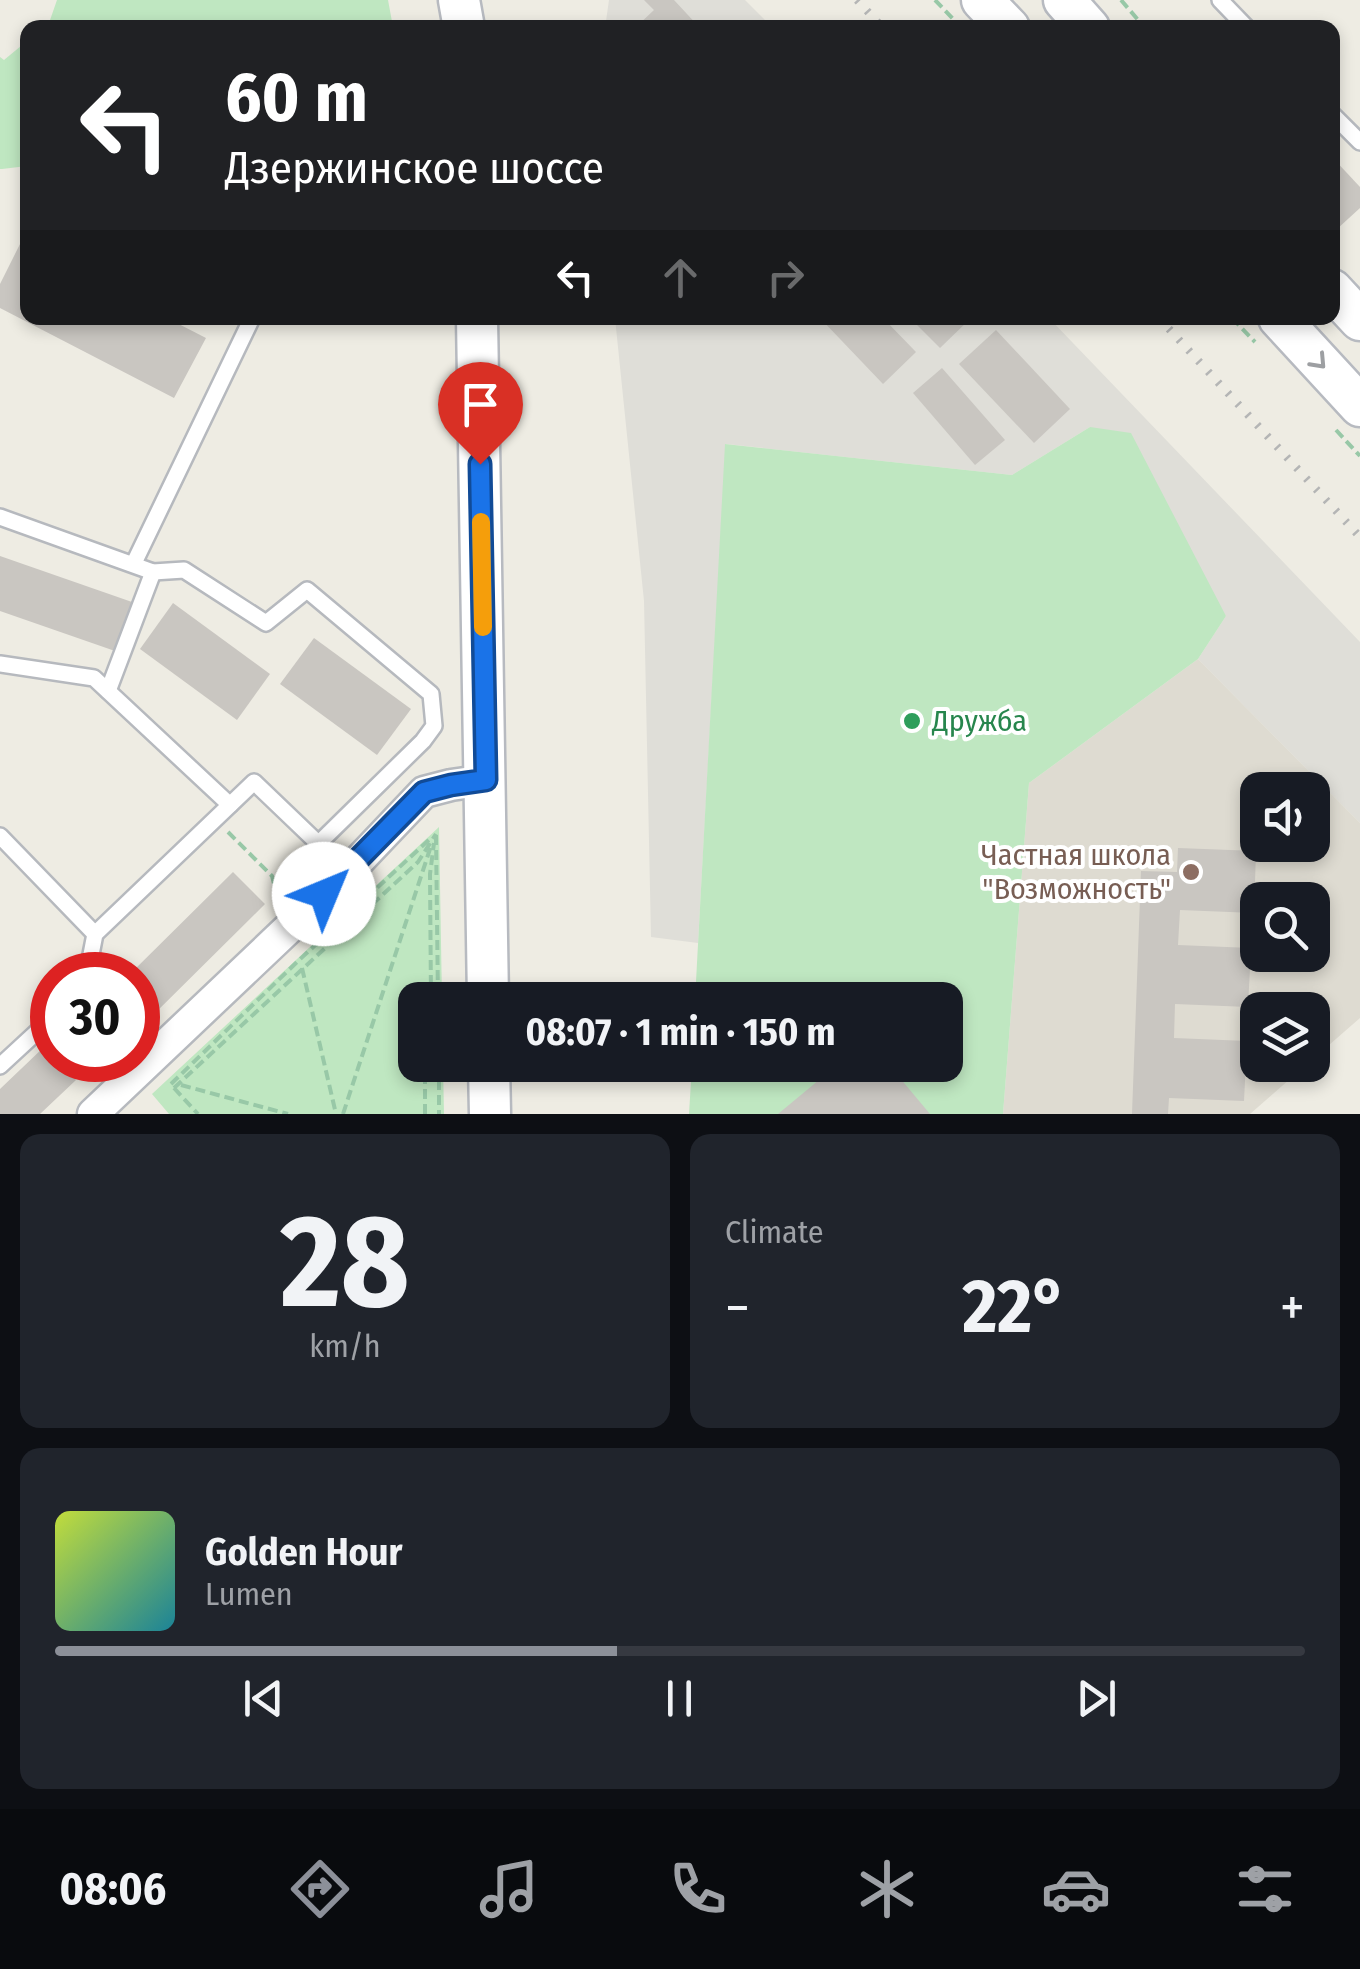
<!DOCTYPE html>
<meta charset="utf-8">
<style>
:root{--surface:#171b24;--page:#20242c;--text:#f1f3f6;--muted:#9ea1a6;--line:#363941;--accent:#8c9099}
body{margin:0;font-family:"Fira Sans Condensed",sans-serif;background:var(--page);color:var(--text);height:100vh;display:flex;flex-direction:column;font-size:38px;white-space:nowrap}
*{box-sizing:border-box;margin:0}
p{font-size:32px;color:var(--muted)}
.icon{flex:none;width:55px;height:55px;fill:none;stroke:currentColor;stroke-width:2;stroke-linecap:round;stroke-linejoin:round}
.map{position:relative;height:1114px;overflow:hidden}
.panel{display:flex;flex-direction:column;gap:20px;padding:20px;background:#0d0f14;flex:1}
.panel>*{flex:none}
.banner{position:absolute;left:20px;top:20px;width:1320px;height:305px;border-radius:20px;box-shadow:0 5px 15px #0003;background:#202124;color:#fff;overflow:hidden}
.controls{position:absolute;left:1240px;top:772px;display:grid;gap:20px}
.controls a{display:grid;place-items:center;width:90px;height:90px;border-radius:20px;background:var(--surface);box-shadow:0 5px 15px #0003;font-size:50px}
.speed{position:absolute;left:30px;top:952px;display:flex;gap:20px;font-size:50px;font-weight:700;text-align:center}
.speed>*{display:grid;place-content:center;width:130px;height:130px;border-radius:50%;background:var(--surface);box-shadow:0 5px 15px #0003;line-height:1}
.speed .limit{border:15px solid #d22;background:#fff;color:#111}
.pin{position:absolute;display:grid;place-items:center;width:85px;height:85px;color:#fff;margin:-102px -42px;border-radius:50% 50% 50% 0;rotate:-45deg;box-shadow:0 0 10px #0007}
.pin .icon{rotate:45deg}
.me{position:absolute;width:110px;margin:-55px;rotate:45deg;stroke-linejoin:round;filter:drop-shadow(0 0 8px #0008)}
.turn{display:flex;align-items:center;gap:35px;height:210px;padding:0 40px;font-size:45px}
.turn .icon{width:130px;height:130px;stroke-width:2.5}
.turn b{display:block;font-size:70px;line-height:85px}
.lanes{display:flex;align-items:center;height:95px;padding:0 40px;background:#0003;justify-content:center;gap:50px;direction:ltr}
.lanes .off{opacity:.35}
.big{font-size:75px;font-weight:700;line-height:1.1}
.panel .tile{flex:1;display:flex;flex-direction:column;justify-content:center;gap:15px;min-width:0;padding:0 35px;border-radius:20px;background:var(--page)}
.panel .dial{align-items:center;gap:0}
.dial b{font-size:130px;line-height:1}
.song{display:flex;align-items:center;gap:30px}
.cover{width:120px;height:120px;border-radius:15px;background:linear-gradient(135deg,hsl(70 70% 55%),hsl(190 70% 35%))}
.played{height:10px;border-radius:5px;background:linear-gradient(90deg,var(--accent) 45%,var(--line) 45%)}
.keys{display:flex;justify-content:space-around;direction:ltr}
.heat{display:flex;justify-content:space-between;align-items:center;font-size:55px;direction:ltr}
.panel .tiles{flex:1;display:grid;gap:20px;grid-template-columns:1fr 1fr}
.tile:last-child{grid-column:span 2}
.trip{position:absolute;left:398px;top:982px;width:565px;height:100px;border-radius:20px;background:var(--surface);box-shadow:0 5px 15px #0003;font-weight:700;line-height:100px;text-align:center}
.tabs{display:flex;height:160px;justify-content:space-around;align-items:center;background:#090b0e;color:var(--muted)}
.tabs .icon{width:70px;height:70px}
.tabs .active{color:var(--accent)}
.tabs b{font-size:45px;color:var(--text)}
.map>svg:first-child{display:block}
.industrial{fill:#dfded8}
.education{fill:#dedbd1;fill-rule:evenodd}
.green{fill:#bfe7c1}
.building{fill:#c9c6c1}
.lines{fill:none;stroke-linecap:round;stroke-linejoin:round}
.lane-casing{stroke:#b6b9be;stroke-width:20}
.street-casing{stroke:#b6b9be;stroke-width:35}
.secondary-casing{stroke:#b7bac0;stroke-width:45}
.path{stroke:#98c8a7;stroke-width:4;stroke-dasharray:10 5;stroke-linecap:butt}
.lane{stroke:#fff;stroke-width:15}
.street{stroke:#fff;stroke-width:30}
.secondary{stroke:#fff;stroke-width:40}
.rail{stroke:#b4b5b5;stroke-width:8;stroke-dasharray:2.5 12;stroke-linecap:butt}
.oneway{stroke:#9d9fa2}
.route-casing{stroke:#114b97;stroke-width:25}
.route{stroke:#1a73e8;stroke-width:18}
.slow{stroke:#f59e0b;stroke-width:18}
.leisure-dot{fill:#2e9e5b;stroke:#fff;stroke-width:4}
.education-dot{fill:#8d6e63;stroke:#fff;stroke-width:4}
.labels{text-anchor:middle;stroke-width:8;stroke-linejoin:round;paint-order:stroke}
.leisure-label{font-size:30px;fill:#27864d;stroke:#fff;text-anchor:start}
.education-label{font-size:30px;fill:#785e54;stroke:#fff;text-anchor:end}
</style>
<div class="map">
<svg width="1360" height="1114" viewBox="0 0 1360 1114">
<rect width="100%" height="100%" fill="#eeece3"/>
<g class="industrial">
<polygon points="609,0 745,0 772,27 605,28"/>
<polygon points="615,318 1049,318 1360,642 1360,823 1198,659 1226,616 1090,427 1012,475 726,444 698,943 651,937 644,601"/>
</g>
<path class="education" d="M1198 659 1360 823V1018L1313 1059 1312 1010H1258V1065H1306L1250 1114H1003L1029 783ZM1258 790H1312V845H1258ZM1258 900H1312V955H1258Z"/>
<g class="green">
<polygon points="57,0 388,0 393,27 44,27 49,23"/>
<polygon points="27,41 27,166 2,169 0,169 0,57 4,60"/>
<polygon points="1090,427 1131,433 1226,616 1198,659 1029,783 1003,1114 689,1114 692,1065 945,1065 945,1000 695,1000 725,444 1012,475"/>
<polygon points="439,827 442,1000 415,1000 415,1065 443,1065 444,1114 169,1114 152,1094"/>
</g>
<g class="building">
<polygon points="644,0 674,0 700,28 635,28 654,10"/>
<polygon points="1332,157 1360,187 1360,208 1337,229 1332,223"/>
<polygon points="21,242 28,245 28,318 167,318 206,338 174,398 0,308 0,284"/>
<polygon points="820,318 883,318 916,352 883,384"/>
<polygon points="910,318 971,318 940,348"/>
<polygon points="996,330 1070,409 1034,443 959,364"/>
<polygon points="942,368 1005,440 975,465 913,393"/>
<polygon points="0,556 132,602 115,651 0,611"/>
<polygon points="173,603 270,674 237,720 140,649"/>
<polygon points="314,638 411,709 377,755 280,684"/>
<polygon points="1178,848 1256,851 1254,913 1180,910 1178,945 1251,948 1248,1007 1175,1004 1174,1038 1247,1041 1244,1101 1169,1098 1168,1114 1132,1114 1141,871 1177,872"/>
<polygon points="233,872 265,904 142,1026 138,1021 138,975 129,975"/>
<polygon points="44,1047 52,1056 52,1060 56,1060 76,1080 40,1114 0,1114 0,1089"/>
<polygon points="837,1065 889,1065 930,1114 778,1114"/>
</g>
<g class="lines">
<g class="lane-casing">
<g id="lane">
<polyline points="1220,0 1247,28"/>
<polyline points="1332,114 1360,142"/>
<polyline points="0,517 153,572 184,570 266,623 307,590 431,694 434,726 423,741 318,844"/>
<polyline points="134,563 252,318"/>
<polyline points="0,664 94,678 230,805"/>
<polyline points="108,691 153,572"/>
<polyline points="0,836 95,934"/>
<polyline points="87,975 95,934 254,782 348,872"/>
<polyline points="103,1060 124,1084"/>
<polyline points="0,1066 52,1018"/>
</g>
</g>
<g class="street-casing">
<polyline id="street" points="93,1114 348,872 424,792 451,785 486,780"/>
</g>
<g class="secondary-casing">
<g id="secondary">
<polyline points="459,0 464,28"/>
<polyline points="982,0 1009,28"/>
<polyline points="1064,0 1089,28"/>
<polyline points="1332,290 1360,320"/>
<polyline points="477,318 488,1000"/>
<polyline points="1279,318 1360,406"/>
<polyline points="489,1065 490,1114"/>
</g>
</g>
<g class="path">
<polyline points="935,0 958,24"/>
<polyline points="1121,0 1145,28"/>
<polyline points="1232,318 1255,342"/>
<polyline points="1336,430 1360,456"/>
<polyline points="228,832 272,876 278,899"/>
<polyline points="436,835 438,1000"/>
<polyline points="302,968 336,1114"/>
<polyline points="431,1000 430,874 434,843"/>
<polyline points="439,1065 439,1114"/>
<polyline points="171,1084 297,962 432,837"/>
<polyline points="181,1085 288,1114"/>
<polyline points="174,1088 418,862 436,834"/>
<polyline points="174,1088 198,1114"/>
<polyline points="343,1114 432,843"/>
<polyline points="425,1114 425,1079 428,1065"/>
</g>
<use href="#lane" class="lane"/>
<use href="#street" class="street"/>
<use href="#secondary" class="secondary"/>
<g class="rail">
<polyline points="857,0 883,28"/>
<polyline points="1159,318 1360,537"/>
</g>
</g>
<defs><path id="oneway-chevron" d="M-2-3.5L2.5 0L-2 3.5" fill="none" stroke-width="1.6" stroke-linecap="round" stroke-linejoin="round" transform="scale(2.5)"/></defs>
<use class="oneway" href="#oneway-chevron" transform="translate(1319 362) rotate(47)"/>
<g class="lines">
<g class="route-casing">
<polyline id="route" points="324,894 424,792 451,785 486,780 480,464"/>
</g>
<use href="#route" class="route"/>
<polyline class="slow" points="481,522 483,627"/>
</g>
<circle class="leisure-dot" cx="912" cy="721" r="10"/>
<circle class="education-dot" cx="1191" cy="872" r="10"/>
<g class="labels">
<g class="leisure-label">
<text x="932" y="731">Дружба</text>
</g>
<g class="education-label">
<text x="1171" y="865">Частная школа<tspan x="1171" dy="34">"Возможность"</tspan></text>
</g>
</g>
</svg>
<div class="controls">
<a><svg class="icon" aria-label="sound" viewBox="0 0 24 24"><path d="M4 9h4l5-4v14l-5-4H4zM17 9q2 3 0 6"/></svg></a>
<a><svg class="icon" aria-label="search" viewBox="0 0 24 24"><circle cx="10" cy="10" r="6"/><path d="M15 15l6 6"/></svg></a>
<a><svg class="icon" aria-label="layers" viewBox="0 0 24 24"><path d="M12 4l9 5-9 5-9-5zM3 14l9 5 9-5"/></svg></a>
</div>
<div class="speed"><div class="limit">30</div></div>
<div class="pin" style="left:480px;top:464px;background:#d93025"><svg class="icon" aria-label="arrive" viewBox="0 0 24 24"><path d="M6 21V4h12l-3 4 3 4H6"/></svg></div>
<svg class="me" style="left:324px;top:894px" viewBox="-20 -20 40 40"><circle r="19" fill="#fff"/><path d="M0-13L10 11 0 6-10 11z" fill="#1a73e8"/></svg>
<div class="trip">08:07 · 1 min · 150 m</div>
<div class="banner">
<div class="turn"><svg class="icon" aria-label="left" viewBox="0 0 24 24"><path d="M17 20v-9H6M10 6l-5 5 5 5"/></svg><div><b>60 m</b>Дзержинское шоссе</div></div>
<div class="lanes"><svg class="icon" aria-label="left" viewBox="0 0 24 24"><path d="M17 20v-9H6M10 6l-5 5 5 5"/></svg><svg class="icon off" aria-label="ahead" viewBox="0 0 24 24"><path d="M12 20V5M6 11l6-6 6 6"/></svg><svg class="icon off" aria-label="right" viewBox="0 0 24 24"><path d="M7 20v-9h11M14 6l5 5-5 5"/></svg></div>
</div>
</div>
<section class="panel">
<div class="tiles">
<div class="tile dial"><b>28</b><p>km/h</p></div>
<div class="tile"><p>Climate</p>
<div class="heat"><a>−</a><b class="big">22°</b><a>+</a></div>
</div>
<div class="tile">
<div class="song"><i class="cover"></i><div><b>Golden Hour</b><p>Lumen</p></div></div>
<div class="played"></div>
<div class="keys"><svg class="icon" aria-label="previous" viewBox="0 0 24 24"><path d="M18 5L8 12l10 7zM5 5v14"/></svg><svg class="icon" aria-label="pause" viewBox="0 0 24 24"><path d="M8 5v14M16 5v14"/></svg><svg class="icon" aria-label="next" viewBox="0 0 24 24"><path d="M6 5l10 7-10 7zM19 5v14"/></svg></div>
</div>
</div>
</section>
<nav class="tabs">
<b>08:06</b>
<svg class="icon active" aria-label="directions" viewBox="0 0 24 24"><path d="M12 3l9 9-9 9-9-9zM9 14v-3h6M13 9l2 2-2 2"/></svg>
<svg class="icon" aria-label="music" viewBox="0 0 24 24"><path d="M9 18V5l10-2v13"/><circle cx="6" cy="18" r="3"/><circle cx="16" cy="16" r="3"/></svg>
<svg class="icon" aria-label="phone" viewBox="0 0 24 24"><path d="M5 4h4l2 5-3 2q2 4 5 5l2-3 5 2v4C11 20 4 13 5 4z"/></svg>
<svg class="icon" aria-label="climate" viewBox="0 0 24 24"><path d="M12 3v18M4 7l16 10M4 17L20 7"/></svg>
<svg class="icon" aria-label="car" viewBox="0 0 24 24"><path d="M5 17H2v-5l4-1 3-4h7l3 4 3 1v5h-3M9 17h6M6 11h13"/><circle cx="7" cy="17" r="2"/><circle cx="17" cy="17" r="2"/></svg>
<svg class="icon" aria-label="filters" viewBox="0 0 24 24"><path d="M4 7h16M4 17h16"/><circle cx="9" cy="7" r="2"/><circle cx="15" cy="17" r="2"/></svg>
</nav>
